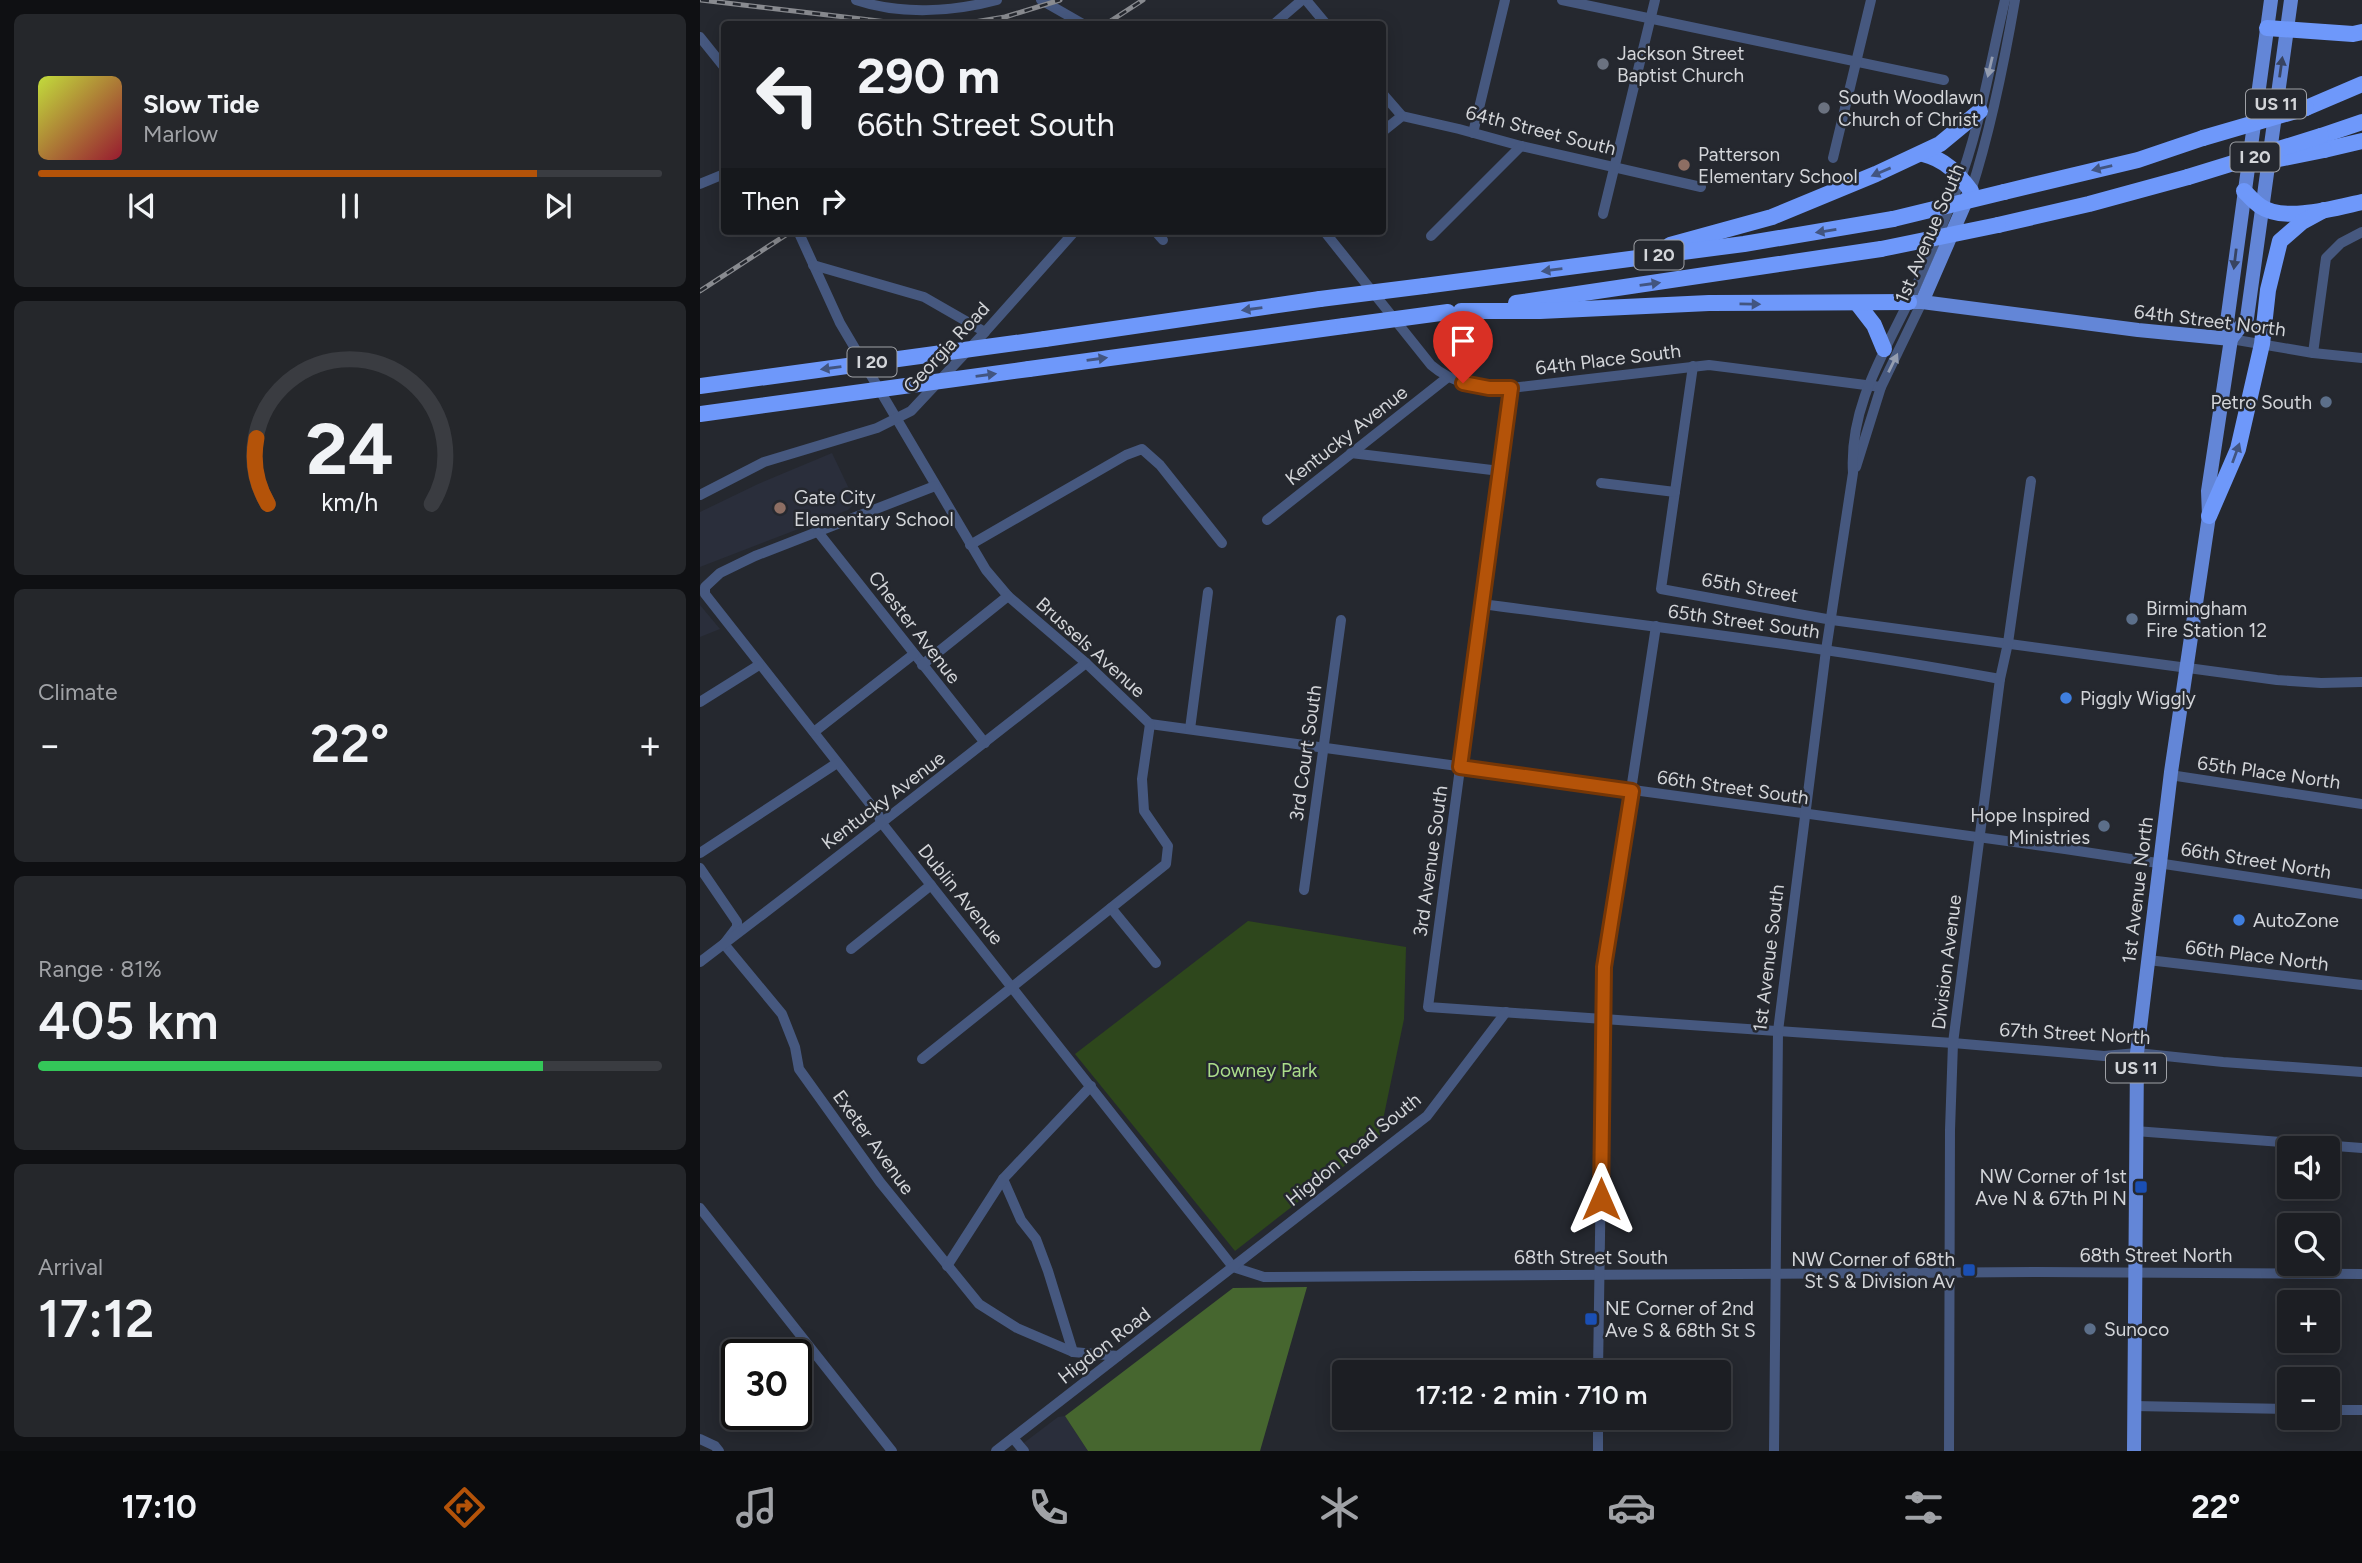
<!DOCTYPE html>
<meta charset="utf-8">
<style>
:root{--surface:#1c1e23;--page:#25272b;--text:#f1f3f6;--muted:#a0a2a6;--line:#3a3c41;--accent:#b45309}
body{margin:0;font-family:Figtree,sans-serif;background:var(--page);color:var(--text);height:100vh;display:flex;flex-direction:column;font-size:26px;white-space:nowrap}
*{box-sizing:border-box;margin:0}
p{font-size:23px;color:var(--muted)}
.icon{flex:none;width:38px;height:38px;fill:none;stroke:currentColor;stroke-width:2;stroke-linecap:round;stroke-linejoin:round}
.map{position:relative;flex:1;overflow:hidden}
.drawer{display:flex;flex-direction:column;gap:14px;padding:14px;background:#0f1013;width:700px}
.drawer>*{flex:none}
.banner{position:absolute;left:21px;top:21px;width:665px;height:214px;border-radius:7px;box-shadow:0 4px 18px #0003,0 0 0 2px var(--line);background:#1c1e23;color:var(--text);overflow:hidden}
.fabs{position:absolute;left:1577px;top:1136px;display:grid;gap:14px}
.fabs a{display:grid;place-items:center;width:63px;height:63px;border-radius:7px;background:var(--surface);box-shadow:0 4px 18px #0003,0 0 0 2px var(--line);font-size:35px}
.speed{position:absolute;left:21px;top:1339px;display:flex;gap:14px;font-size:35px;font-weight:700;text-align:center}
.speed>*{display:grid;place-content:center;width:91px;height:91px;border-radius:50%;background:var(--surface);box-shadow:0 4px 18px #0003,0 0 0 2px var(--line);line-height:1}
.speed .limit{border:4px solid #111;border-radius:10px;background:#fff;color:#111}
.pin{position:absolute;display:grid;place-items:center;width:60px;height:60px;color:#fff;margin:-72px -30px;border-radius:50% 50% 50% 0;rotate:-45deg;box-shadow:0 0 7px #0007}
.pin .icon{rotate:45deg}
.me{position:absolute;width:77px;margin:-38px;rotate:0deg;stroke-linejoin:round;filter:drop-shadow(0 0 5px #0008)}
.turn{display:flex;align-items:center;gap:24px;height:147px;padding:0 21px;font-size:32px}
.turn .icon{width:91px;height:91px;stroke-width:2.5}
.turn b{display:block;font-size:49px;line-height:60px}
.then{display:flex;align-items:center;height:66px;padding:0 21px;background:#0003;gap:14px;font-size:26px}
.big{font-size:52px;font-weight:600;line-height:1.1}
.drawer .card{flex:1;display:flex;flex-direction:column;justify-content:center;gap:10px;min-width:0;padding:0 24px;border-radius:10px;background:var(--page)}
.drawer .dial{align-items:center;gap:0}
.dial svg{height:182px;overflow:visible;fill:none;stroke:var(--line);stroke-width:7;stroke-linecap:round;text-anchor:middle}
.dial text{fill:var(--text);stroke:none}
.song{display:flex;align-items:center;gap:21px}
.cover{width:84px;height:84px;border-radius:10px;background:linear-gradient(135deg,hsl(70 70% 55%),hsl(350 70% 35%))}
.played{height:7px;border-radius:4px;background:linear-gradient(90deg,var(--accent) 80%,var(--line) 80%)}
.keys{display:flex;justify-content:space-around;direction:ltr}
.heat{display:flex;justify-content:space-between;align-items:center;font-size:38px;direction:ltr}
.charge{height:10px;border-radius:5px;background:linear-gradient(90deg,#34c759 81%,var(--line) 0)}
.trip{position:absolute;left:632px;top:1360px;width:399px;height:70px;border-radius:7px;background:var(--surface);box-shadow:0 4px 18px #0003,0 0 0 2px var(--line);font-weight:600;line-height:70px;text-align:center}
.dock{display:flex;height:112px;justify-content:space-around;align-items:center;background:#0b0c0e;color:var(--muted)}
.dock .icon{width:49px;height:49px}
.dock .selected{color:var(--accent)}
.dock b{font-size:32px;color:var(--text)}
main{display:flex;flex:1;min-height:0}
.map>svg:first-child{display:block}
.built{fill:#2a2e3b}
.green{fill:#2e471c}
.forest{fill:#46662f}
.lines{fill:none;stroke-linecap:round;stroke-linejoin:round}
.minor{stroke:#46587f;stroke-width:10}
.major{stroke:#6386d7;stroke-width:14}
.highway{stroke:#6e98fa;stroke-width:16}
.rail-casing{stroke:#898b90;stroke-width:5}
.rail{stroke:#25282f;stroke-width:2.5;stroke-dasharray:8;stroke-linecap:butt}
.highway-bridge{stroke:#6e98fa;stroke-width:16}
.oneway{fill:#949db0}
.oneway2{fill:#384461}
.oneway3{fill:#425580}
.route-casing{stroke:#753606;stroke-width:18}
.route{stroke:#b45309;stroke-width:12}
.worship-dot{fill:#6b7280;stroke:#25282f;stroke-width:2.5}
.education-dot{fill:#8d6e63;stroke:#25282f;stroke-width:2.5}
.service-dot{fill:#5c6f8a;stroke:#25282f;stroke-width:2.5}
.shop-dot{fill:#3f7fe0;stroke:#25282f;stroke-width:2.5}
.transit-dot{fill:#1a4fb4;stroke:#25282f;stroke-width:2.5}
.labels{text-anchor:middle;stroke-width:5;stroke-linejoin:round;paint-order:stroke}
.shield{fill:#25282f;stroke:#9fa1a6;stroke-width:2}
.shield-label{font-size:18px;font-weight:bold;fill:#d3d5d9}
.poi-label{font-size:19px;fill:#d3d5d9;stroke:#25282f;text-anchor:start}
.street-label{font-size:19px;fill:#d3d5d9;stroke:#25282f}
.park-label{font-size:19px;fill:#abdd8a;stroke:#25282f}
</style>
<main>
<section class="drawer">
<div class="card">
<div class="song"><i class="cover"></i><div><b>Slow Tide</b><p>Marlow</p></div></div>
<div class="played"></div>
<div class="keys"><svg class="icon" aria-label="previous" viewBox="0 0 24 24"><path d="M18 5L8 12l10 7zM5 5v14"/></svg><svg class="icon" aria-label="pause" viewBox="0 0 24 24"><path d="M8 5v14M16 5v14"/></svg><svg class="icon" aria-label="next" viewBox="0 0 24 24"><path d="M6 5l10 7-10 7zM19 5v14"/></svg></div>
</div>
<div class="card dial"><svg viewBox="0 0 100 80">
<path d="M14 69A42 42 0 1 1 86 69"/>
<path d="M14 69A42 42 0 0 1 9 40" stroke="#b45309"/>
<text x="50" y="56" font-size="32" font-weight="700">24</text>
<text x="50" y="72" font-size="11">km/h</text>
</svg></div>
<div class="card"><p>Climate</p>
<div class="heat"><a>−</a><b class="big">22°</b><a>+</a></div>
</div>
<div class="card"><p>Range · 81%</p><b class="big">405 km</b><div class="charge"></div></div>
<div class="card"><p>Arrival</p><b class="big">17:12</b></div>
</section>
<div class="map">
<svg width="1662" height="1451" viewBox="0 0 1662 1451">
<rect width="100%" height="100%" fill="#25282f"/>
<g class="built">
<polygon points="132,453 152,495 152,506 148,510 0,567 0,512 58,484"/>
<polygon points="0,605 20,629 0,637"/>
<polygon points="365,1416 388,1451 313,1451 358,1417"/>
</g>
<polygon class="green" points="548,921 706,947 704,1019 679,1139 535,1251 375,1054"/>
<polygon class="forest" points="607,1287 560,1451 388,1451 365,1416 533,1288"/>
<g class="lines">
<g class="minor">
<path d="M156 0C200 15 253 12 297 0"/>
<polyline points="341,0 383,24"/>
<polyline points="606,0 626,24"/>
<polyline points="862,0 1244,80"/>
<polyline points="574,24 602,0"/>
<polyline points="0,37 24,67"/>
<polyline points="682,93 702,116 759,129 821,146 1001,187"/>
<polyline points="682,132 702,116"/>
<polyline points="773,133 805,0"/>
<polyline points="1133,158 1171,0"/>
<polyline points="0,184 24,174"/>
<path d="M1271 191C1291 129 1304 64 1315 0"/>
<polyline points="903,214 955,0"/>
<polyline points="98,231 140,323 286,570 308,596 386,663 450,724"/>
<polyline points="455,231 463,240"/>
<path d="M624 231 731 365C754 385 781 388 811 388L1009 365 1181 387"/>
<polyline points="731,236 821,146"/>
<polyline points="113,265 224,297 285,332"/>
<polyline points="1531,339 1613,353 1662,358"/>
<polyline points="1613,353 1626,258 1641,243 1662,232"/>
<polyline points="993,366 961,589 1132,620 1577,680 1621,683 1662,682"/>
<polyline points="811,388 728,1007 1253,1043 1404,1056 1437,1053 1523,1062 1662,1072"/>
<polyline points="651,453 800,471"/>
<polyline points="1156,467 1181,387 1222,302"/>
<polyline points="901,483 975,492"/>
<polyline points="235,486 55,556 20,573 5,587 5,594 178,814 181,822 533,1267"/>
<polyline points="0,495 64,462 177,428 211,411 285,332 375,231"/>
<polyline points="567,520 748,377"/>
<polyline points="118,532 285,743"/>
<polyline points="270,545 426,455 442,449 460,465 522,543"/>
<path d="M782 604C955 627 1128 647 1300 679"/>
<polyline points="222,665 308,596"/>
<polyline points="0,702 59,665"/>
<polyline points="450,724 1365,849 1662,894"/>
<polyline points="490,729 508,592"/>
<polyline points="114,732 214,654"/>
<polyline points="1470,775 1662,804"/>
<polyline points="0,853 137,763"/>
<polyline points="0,868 37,922 37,927 24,944 82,1014 95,1047 99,1069 180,1182 279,1304 317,1328 373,1352 418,1356"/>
<polyline points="604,890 641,620"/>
<polyline points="411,908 456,963"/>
<polyline points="151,949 231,885"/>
<polyline points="1448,960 1662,985"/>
<path d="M0 962C130 864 258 763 386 663"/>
<polyline points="222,1059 466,864 468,846 444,811 442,779 450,724"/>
<polyline points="1435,1131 1662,1148"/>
<polyline points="303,1179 321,1220 336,1239 348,1271 373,1352"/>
<polyline points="0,1208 192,1451"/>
<polyline points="247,1266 303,1179 391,1086"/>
<polyline points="533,1267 564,1277 1338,1272 1662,1274"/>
<polyline points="898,1372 904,967 956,626"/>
<polyline points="1434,1406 1589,1409"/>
<polyline points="1628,1410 1662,1410"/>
<polyline points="313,1438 324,1451"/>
<polyline points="0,1439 15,1446 19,1451"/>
<polyline points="296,1451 727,1116 806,1012"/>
<polyline points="898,1451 898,1418"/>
<path d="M1074 1451 1078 1031 1126 650 1153 473C1149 410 1181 358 1208 303 1226 267 1241 228 1256 191 1280 130 1290 63 1305 0"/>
<polyline points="1249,1451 1250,1130 1253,1043 1300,679 1308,643 1331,481"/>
</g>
<g class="major">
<polyline points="1209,302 1222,302 1438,330 1531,339"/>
<polyline points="1222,302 1269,194"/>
<polyline points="1531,339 1547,318 1591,0"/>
<polyline points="1434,1451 1437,1053 1471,772 1509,516 1508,491 1531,339 1527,322 1571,0"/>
</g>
<g class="highway">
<polyline points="1567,28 1653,34 1662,32"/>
<polyline points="1606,108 1662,84"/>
<polyline points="1621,136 1662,122"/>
<polyline points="1624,150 1662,141"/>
<path d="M1223 154C1244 159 1258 173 1271 191"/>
<path d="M1544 191C1549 196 1554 202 1560 206 1584 223 1635 208 1662 202"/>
<polyline points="1304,192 1438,160 1503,138"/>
<polyline points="1298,225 1389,204 1488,177"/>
<polyline points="970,245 1072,217 1176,174 1240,144 1280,111"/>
<polyline points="724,286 1044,244 1193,219"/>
<polyline points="816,303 1181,249"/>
<polyline points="1157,303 1174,325 1184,349"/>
<polyline points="761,311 840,311 1009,303 1209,302"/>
<polyline points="345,339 620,299"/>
<polyline points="329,369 644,326"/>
<polyline points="1509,516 1538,449 1562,344 1568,290 1580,241 1602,222 1624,210"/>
</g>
<g class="rail-casing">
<g id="rail">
<polyline points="1,0 187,22 250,24"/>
<polyline points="262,24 305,17 360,0"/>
<polyline points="406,24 443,0"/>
<polyline points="0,291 92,231"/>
</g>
</g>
<use href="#rail" class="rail"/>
<g class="highway-bridge">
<polyline points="1503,138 1606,108"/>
<polyline points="1569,161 1624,150"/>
<polyline points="1488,177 1621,136"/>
<polyline points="1193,219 1304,192"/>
<polyline points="1181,249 1298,225"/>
<polyline points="620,299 724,286"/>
<polyline points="644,326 748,312"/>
<polyline points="0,386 345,339"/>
<polyline points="0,414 329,369"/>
</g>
</g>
<defs><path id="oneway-solid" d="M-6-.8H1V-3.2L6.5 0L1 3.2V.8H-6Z" transform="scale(1.75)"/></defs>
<g class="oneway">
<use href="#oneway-solid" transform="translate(1290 67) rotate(103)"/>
<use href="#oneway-solid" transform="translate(1193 363) rotate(-64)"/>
</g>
<g class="oneway2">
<use href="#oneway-solid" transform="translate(1581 67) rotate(-82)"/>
<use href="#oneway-solid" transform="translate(1535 259) rotate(97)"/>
</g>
<g class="oneway3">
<use href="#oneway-solid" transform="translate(1402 168) rotate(167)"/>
<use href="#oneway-solid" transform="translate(1181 172) rotate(157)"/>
<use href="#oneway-solid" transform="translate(1126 231) rotate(171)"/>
<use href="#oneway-solid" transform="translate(852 270) rotate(173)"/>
<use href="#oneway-solid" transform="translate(950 284) rotate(-8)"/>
<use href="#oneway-solid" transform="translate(1050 304) rotate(1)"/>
<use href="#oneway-solid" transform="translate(552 309) rotate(172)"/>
<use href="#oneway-solid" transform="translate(397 359) rotate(-8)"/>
<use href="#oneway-solid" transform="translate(131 368) rotate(172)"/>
<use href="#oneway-solid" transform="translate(286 375) rotate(-8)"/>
<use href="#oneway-solid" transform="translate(1536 453) rotate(-70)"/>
</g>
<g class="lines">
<g class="route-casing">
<polyline id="route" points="763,383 789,388 811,388 760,767 932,791 904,967 901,1199"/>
</g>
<use href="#route" class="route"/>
</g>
<g class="worship-dot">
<circle cx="903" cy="64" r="7"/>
<circle cx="1124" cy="108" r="7"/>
</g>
<g class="education-dot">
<circle cx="984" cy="165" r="7"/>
<circle cx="80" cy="508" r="7"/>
</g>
<g class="service-dot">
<circle cx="1626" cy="402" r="7"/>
<circle cx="1432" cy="619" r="7"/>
<circle cx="1404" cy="826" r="7"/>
<circle cx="1390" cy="1329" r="7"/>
</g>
<g class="shop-dot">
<circle cx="1366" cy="698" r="7"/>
<circle cx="1539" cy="920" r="7"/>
</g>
<g class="transit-dot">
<rect x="1434" y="1180" width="14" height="14" rx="3.5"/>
<rect x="1262" y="1263" width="14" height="14" rx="3.5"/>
<rect x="884" y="1312" width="14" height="14" rx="3.5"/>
</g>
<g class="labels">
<g class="shield">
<rect x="1546" y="89.5" width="60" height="29" rx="5"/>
<rect x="1530.5" y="142.5" width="49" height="29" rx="5"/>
<rect x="934.5" y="240.5" width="49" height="29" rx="5"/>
<rect x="147.5" y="347.5" width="49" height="29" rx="5"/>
<rect x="1406" y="1053.5" width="60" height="29" rx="5"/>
</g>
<g class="shield-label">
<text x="1576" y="110">US 11</text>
<text x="1555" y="163">I 20</text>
<text x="959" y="261">I 20</text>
<text x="172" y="368">I 20</text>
<text x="1436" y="1074">US 11</text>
</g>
<g class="poi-label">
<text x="917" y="60">Jackson Street<tspan x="917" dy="22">Baptist Church</tspan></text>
<text x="1138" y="104">South Woodlawn<tspan x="1138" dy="22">Church of Christ</tspan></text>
<text x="998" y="161">Patterson<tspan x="998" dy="22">Elementary School</tspan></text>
<text x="1612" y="409" text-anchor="end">Petro South</text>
<text x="94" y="504">Gate City<tspan x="94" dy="22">Elementary School</tspan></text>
<text x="1446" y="615">Birmingham<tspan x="1446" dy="22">Fire Station 12</tspan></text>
<text x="1380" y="705">Piggly Wiggly</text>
<text x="1390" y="822" text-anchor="end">Hope Inspired<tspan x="1390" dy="22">Ministries</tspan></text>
<text x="1553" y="927">AutoZone</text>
<text x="1427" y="1183" text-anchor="end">NW Corner of 1st<tspan x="1427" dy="22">Ave N &amp; 67th Pl N</tspan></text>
<text x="1255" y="1266" text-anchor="end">NW Corner of 68th<tspan x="1255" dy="22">St S &amp; Division Av</tspan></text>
<text x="905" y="1315">NE Corner of 2nd<tspan x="905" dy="22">Ave S &amp; 68th St S</tspan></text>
<text x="1404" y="1336">Sunoco</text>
</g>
<g class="street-label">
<text transform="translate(841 130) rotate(14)" y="7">64th Street South</text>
<text transform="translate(1229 233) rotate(-67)" y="7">1st Avenue South</text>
<text transform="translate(1510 320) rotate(7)" y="7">64th Street North</text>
<text transform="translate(246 347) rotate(-47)" y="7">Georgia Road</text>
<text transform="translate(908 359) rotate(-7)" y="7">64th Place South</text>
<text transform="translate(646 435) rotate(-38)" y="7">Kentucky Avenue</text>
<text transform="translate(1050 587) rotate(10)" y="7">65th Street</text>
<text transform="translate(1044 621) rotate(8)" y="7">65th Street South</text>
<text transform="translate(215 627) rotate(52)" y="7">Chester Avenue</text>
<text transform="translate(391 647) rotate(42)" y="7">Brussels Avenue</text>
<text transform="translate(605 753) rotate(-82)" y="7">3rd Court South</text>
<text transform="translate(1569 772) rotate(8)" y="7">65th Place North</text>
<text transform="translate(1033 787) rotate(8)" y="7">66th Street South</text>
<text transform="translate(183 800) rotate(-37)" y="7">Kentucky Avenue</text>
<text transform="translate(1556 860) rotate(9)" y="7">66th Street North</text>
<text transform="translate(730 861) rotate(-82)" y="7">3rd Avenue South</text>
<text transform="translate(1437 890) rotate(-83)" y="7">1st Avenue North</text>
<text transform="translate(261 894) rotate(51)" y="7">Dublin Avenue</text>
<text transform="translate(1557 955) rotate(7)" y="7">66th Place North</text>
<text transform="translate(1068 958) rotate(-83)" y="7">1st Avenue South</text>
<text transform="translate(1246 962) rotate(-83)" y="7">Division Avenue</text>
<text transform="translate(1375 1033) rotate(3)" y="7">67th Street North</text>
<text transform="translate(174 1142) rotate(54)" y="7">Exeter Avenue</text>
<text transform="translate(653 1149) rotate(-39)" y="7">Higdon Road South</text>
<text x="1456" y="1262">68th Street North</text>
<text x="891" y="1264">68th Street South</text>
<text transform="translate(404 1345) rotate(-38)" y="7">Higdon Road</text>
</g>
<g class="park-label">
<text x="562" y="1077">Downey Park</text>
</g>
</g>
</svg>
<div class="fabs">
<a><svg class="icon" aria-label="sound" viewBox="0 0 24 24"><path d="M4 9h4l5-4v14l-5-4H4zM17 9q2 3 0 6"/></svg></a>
<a><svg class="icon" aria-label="search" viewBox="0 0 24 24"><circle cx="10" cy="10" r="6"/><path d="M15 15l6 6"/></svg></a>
<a>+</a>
<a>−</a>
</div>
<div class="speed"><div class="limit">30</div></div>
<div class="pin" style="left:763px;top:383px;background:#d93025"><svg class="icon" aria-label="arrive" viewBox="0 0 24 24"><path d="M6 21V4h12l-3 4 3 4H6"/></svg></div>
<svg class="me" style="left:901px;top:1199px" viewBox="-20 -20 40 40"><path d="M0-17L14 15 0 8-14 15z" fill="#b45309" stroke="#fff" stroke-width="4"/></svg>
<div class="trip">17:12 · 2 min · 710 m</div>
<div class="banner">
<div class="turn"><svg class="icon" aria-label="left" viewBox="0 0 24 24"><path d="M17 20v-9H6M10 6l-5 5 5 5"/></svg><div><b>290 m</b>66th Street South</div></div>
<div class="then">Then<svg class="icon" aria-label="right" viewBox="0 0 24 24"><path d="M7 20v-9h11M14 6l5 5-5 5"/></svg></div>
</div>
</div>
</main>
<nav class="dock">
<b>17:10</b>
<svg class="icon selected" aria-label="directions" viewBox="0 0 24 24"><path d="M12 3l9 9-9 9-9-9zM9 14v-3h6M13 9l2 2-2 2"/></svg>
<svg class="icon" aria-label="music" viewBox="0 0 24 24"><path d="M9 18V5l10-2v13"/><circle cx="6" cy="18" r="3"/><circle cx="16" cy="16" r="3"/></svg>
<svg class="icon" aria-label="phone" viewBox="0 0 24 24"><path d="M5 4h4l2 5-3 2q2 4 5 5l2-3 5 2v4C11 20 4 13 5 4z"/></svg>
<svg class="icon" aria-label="climate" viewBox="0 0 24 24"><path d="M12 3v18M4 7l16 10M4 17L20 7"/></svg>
<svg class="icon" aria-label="car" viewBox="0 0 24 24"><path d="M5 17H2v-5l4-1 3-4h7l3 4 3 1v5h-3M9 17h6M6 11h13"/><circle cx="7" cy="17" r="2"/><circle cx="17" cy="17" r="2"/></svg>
<svg class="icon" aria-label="filters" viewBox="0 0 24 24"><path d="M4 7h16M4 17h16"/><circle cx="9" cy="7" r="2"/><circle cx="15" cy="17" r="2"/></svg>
<b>22°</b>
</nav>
